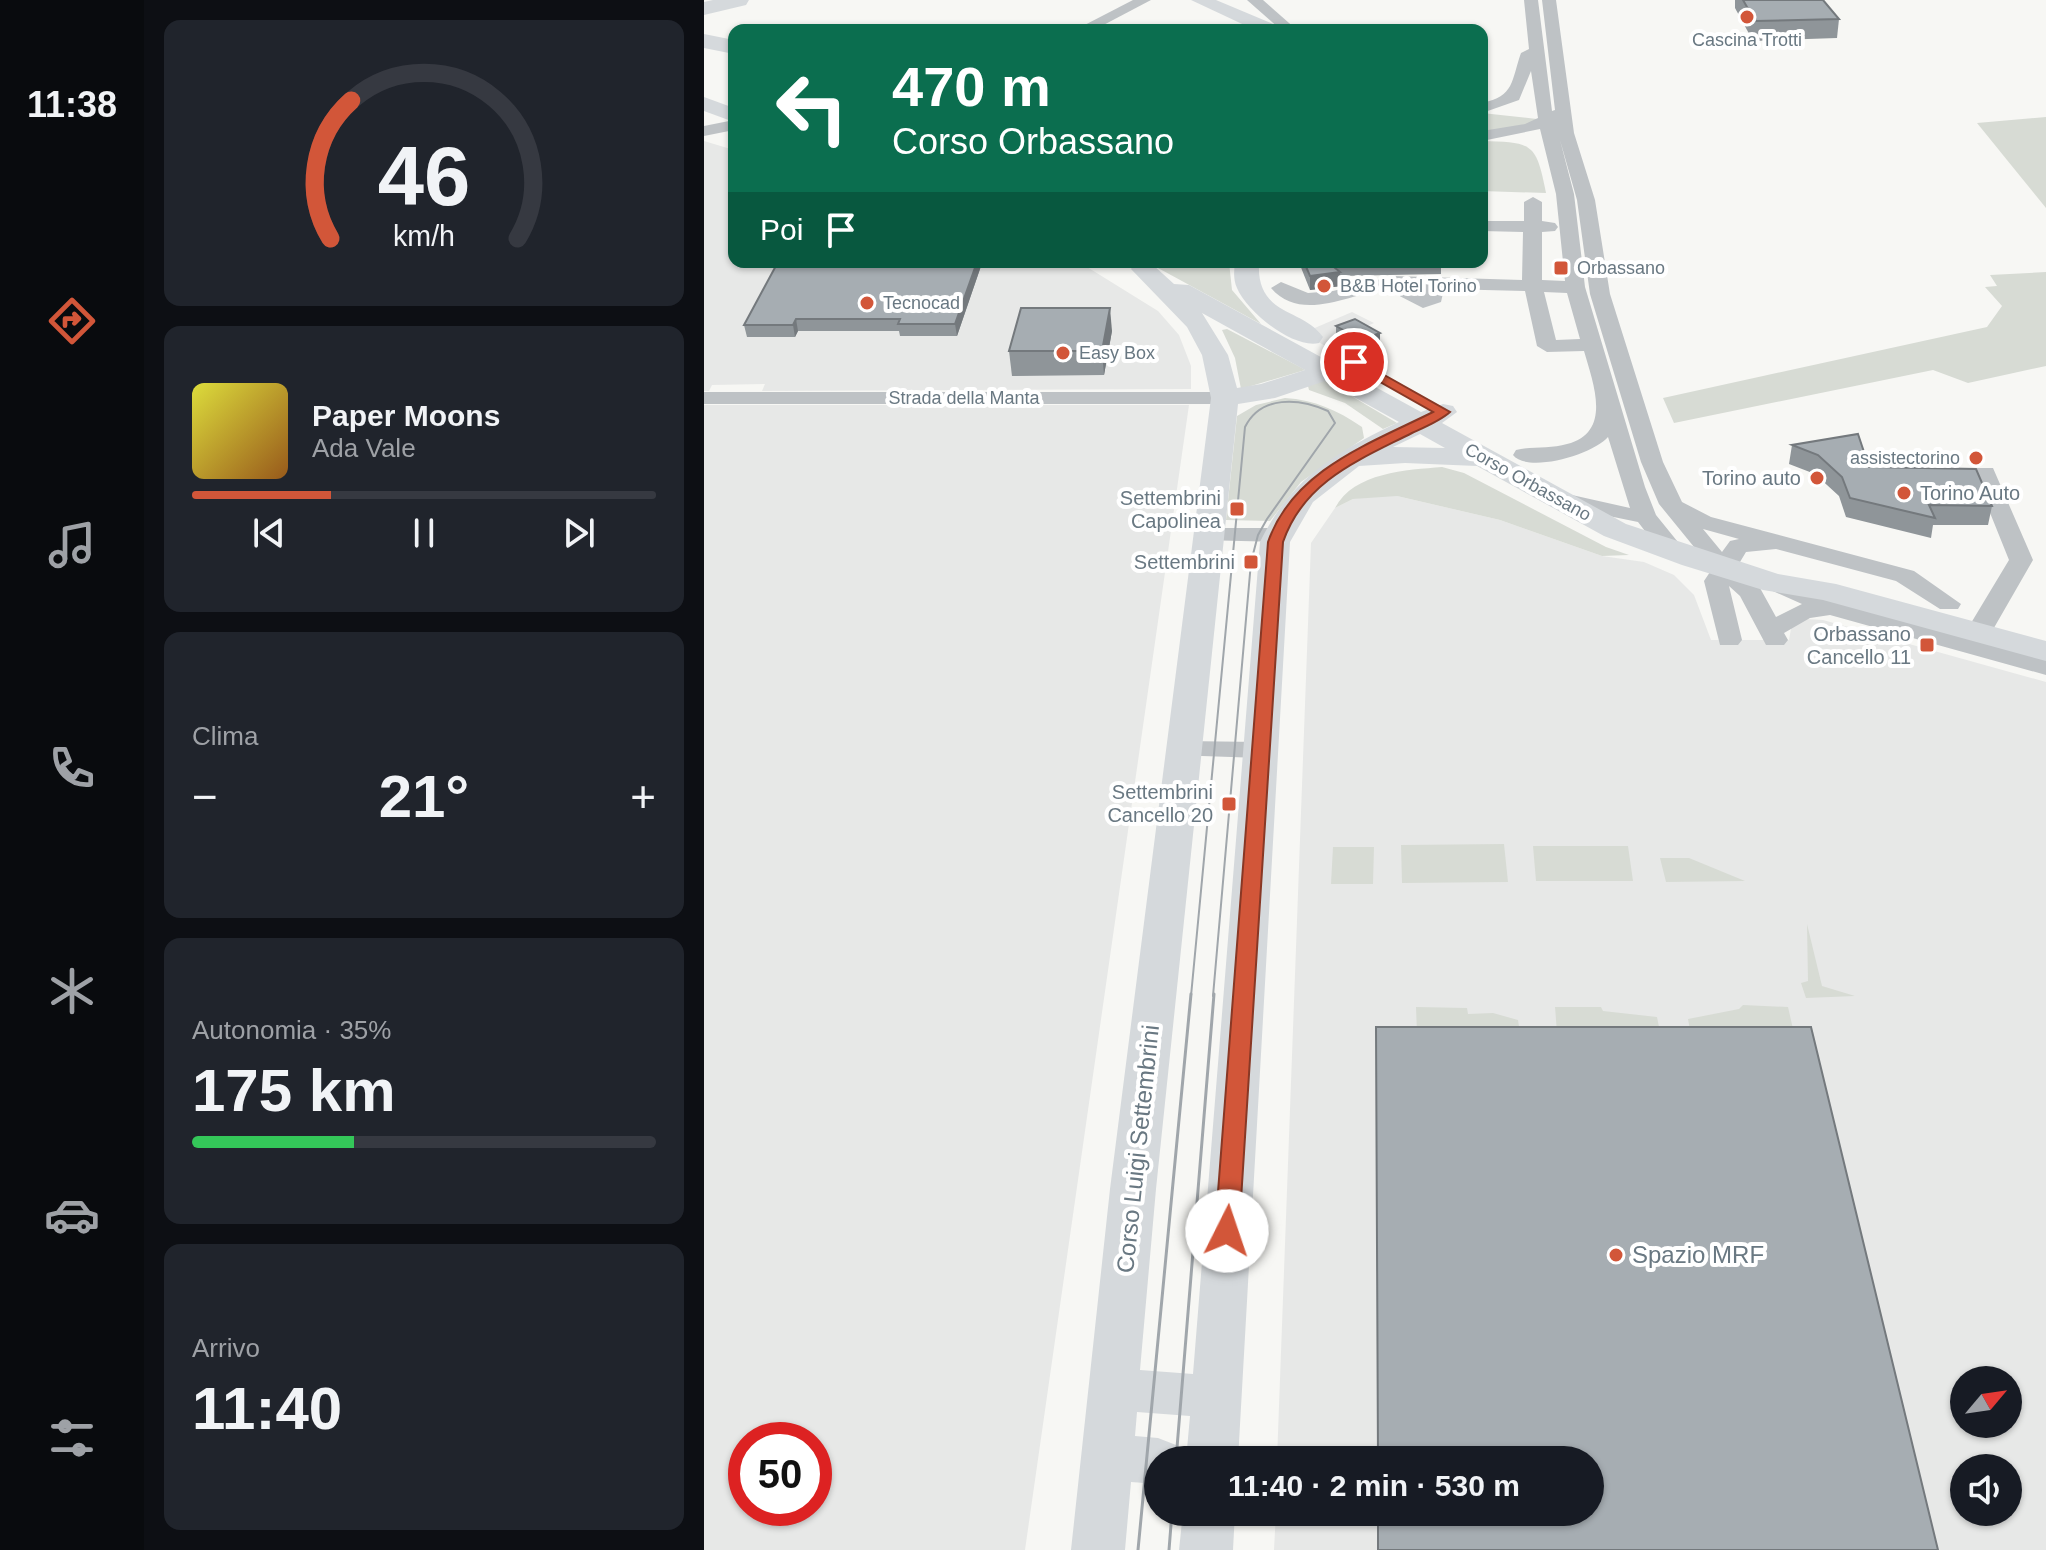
<!DOCTYPE html>
<html lang="it">
<meta charset="utf-8">
<style>
:root{--surface:#171b24;--page:#20242c;--text:#f1f3f6;--muted:#9ea1a6;--line:#363941;--accent:#d25639}
body{margin:0;font-family:Arial,sans-serif;background:var(--page);color:var(--text);height:100vh;display:flex;flex-direction:column;font-size:30px;white-space:nowrap}
*{box-sizing:border-box;margin:0}
p{font-size:26px;color:var(--muted)}
.icon{flex:none;width:44px;height:44px;fill:none;stroke:currentColor;stroke-width:2;stroke-linecap:round;stroke-linejoin:round}
.map{position:relative;flex:1;overflow:hidden}
.panel{display:flex;flex-direction:column;gap:20px;padding:20px;background:#0d0f14;width:560px}
.panel>*{flex:none}
.guide{position:absolute;left:24px;top:24px;width:760px;height:244px;border-radius:16px;box-shadow:0 2px 6px #0004;background:#0b6e4f;color:#fff;overflow:hidden}
.needle{width:52px;rotate:61deg}
.fabs{position:absolute;left:1246px;top:1366px;display:grid;gap:16px}
.fabs a{display:grid;place-items:center;width:72px;height:72px;border-radius:50%;background:var(--surface);box-shadow:0 2px 6px #0004;font-size:40px}
.speed{position:absolute;left:24px;top:1422px;display:flex;gap:16px;font-size:40px;font-weight:700;text-align:center}
.speed>*{display:grid;place-content:center;width:104px;height:104px;border-radius:50%;background:var(--surface);box-shadow:0 2px 6px #0004;line-height:1}
.speed .limit{border:12px solid #d22;background:#fff;color:#111}
.pin{position:absolute;display:grid;place-items:center;width:68px;height:68px;color:#fff;margin:-34px;border:4px solid #fff;border-radius:50%;box-shadow:0 2px 8px #0007}
.me{position:absolute;width:88px;margin:-44px;rotate:4deg;stroke-linejoin:round;filter:drop-shadow(0 0 6px #0008)}
.turn{display:flex;align-items:center;gap:28px;height:168px;padding:0 32px;font-size:36px}
.turn .icon{width:104px;height:104px;stroke-width:2.5}
.turn b{display:block;font-size:56px;line-height:68px}
.then{display:flex;align-items:center;height:76px;padding:0 32px;background:#0003;gap:16px;font-size:30px}
.big{font-size:60px;font-weight:600;line-height:1.1}
.panel .widget{flex:1;display:flex;flex-direction:column;justify-content:center;gap:12px;min-width:0;padding:0 28px;border-radius:16px;background:var(--page)}
.panel .dial{align-items:center;gap:0}
.dial svg{height:208px;overflow:visible;fill:none;stroke:var(--line);stroke-width:7;stroke-linecap:round;text-anchor:middle}
.dial text{fill:var(--text);stroke:none}
.song{display:flex;align-items:center;gap:24px}
.cover{width:96px;height:96px;border-radius:12px;background:linear-gradient(135deg,hsl(60 70% 55%),hsl(30 70% 35%))}
.played{height:8px;border-radius:4px;background:linear-gradient(90deg,var(--accent) 30%,var(--line) 30%)}
.keys{display:flex;justify-content:space-around;direction:ltr}
.heat{display:flex;justify-content:space-between;align-items:center;font-size:44px;direction:ltr}
.charge{height:12px;border-radius:6px;background:linear-gradient(90deg,#34c759 35%,var(--line) 0)}
.trip{position:absolute;left:440px;top:1446px;width:460px;height:80px;border-radius:40px;background:var(--surface);box-shadow:0 2px 6px #0004;font-weight:600;line-height:80px;text-align:center}
main{display:flex;flex:1;min-height:0}
.tabs{display:flex;flex-direction:column;width:144px;justify-content:space-around;align-items:center;background:#090b0e;color:var(--muted)}
.tabs .icon{width:56px;height:56px}
.tabs .active{color:var(--accent)}
.tabs b{font-size:36px;color:var(--text)}
.map>svg:first-child{display:block}
.built{fill:#e7e8e7;fill-rule:evenodd}
.green{fill:#d7dbd4}
.lines{fill:none;stroke-linecap:round;stroke-linejoin:round}
.minor{fill:#bec2c5;fill-rule:evenodd}
.major{fill:#d5d9dc;fill-rule:evenodd}
.highway{fill:#d5d9dc;fill-rule:evenodd}
.tram-far1{stroke:#a0a6ab;stroke-width:2}
.tram{stroke:#a0a6ab;stroke-width:3}
.wall{fill:#8f9599}
.shaded-wall{fill:#74797d}
.building{fill:#a6adb2;stroke:#74797d;stroke-width:2}
.route{fill:#d25639;stroke:#883825;stroke-width:2}
.poi-dot{fill:#d25639;stroke:#fff;stroke-width:3}
.labels{text-anchor:middle;stroke-width:8;stroke-linejoin:round;paint-order:stroke}
.far-poi-label{font-size:18px;fill:#697882;stroke:#fff;text-anchor:start}
.far-street-label{font-size:18px;fill:#697882;stroke:#fff}
.poi-label{font-size:20px;fill:#697882;stroke:#fff;text-anchor:end}
.near-street-label{font-size:24px;fill:#697882;stroke:#fff}
.near-poi-label{font-size:24px;fill:#697882;stroke:#fff;text-anchor:start}
</style>
<main>
<nav class="tabs">
<b>11:38</b>
<svg class="icon active" aria-label="directions" viewBox="0 0 24 24"><path d="M12 3l9 9-9 9-9-9zM9 14v-3h6M13 9l2 2-2 2"/></svg>
<svg class="icon" aria-label="music" viewBox="0 0 24 24"><path d="M9 18V5l10-2v13"/><circle cx="6" cy="18" r="3"/><circle cx="16" cy="16" r="3"/></svg>
<svg class="icon" aria-label="phone" viewBox="0 0 24 24"><path d="M5 4h4l2 5-3 2q2 4 5 5l2-3 5 2v4C11 20 4 13 5 4z"/></svg>
<svg class="icon" aria-label="climate" viewBox="0 0 24 24"><path d="M12 3v18M4 7l16 10M4 17L20 7"/></svg>
<svg class="icon" aria-label="car" viewBox="0 0 24 24"><path d="M5 17H2v-5l4-1 3-4h7l3 4 3 1v5h-3M9 17h6M6 11h13"/><circle cx="7" cy="17" r="2"/><circle cx="17" cy="17" r="2"/></svg>
<svg class="icon" aria-label="filters" viewBox="0 0 24 24"><path d="M4 7h16M4 17h16"/><circle cx="9" cy="7" r="2"/><circle cx="15" cy="17" r="2"/></svg>
</nav>
<section class="panel">
<div class="widget dial"><svg viewBox="0 0 100 80">
<path d="M14 69A42 42 0 1 1 86 69"/>
<path d="M14 69A42 42 0 0 1 22 16" stroke="#d25639"/>
<text x="50" y="56" font-size="32" font-weight="700">46</text>
<text x="50" y="72" font-size="11">km/h</text>
</svg></div>
<div class="widget">
<div class="song"><i class="cover"></i><div><b>Paper Moons</b><p>Ada Vale</p></div></div>
<div class="played"></div>
<div class="keys"><svg class="icon" aria-label="previous" viewBox="0 0 24 24"><path d="M18 5L8 12l10 7zM5 5v14"/></svg><svg class="icon" aria-label="pause" viewBox="0 0 24 24"><path d="M8 5v14M16 5v14"/></svg><svg class="icon" aria-label="next" viewBox="0 0 24 24"><path d="M6 5l10 7-10 7zM19 5v14"/></svg></div>
</div>
<div class="widget"><p>Clima</p>
<div class="heat"><a>−</a><b class="big">21°</b><a>+</a></div>
</div>
<div class="widget"><p>Autonomia · 35%</p><b class="big">175 km</b><div class="charge"></div></div>
<div class="widget"><p>Arrivo</p><b class="big">11:40</b></div>
</section>
<div class="map">
<svg width="1342" height="1550" viewBox="0 0 1342 1550">
<rect width="100%" height="100%" fill="#f7f7f4"/>
<g class="built">
<polygon points="0,141 30,150 30,262 375,262 454,311 475,335 487,366 487,389 58,391 61,384 8,385 5,391 0,391"/>
<polygon points="648,312 670,323 636,338 630,351 599,333"/>
<path d="M0 405H485L321 1550H0ZM42 1440H110V1508H42Z"/>
<path d="M673 495 693 496 796 520 898 556 940 562 970 575 990 595 1007 640H1085L1088 623 1102 619 1119 620 1342 682V1550H570L572 1512H886V1460H573L607 543 631 508 649 499ZM1260 1380H1304V1424H1260ZM1260 1468H1304V1512H1260Z"/>
</g>
<g class="green">
<polygon points="778,113 833,119 834,122 778,133"/>
<polygon points="1342,117 1342,208 1273,123"/>
<path d="M778 141C830 142 832 144 842 193L778 191Z"/>
<polygon points="443,262 525,262 528,290 557,324"/>
<polygon points="1342,272 1342,366 1264,383 1229,370 970,423 959,398 1283,327 1298,306 1281,287 1293,286 1286,275"/>
<polygon points="523,329 598,368 601,370 537,389 531,358 518,330"/>
<polygon points="615,381 622,381 693,423 679,429 641,403 605,390 604,386"/>
<path d="M581 398C611 400 633 410 658 427L660 438 597 482 566 521 522 520 533 416 552 405Z"/>
<path d="M738 467 760 473 902 547 925 555 898 556 796 520 693 496 649 499 631 508C650 472 703 470 738 467Z"/>
<polygon points="800,844 804,882 698,883 697,845"/>
<polygon points="829,846 924,846 929,881 832,881"/>
<polygon points="629,847 670,847 669,884 627,884"/>
<polygon points="956,858 985,858 1041,881 962,882"/>
<polygon points="1103,924 1118,986 1151,996 1102,998 1097,983 1104,981"/>
<polygon points="1039,1005 1084,1007 1089,1029 986,1030 984,1019 1035,1009"/>
<polygon points="712,1007 763,1008 764,1014 789,1013 814,1020 816,1033 713,1033"/>
<polygon points="851,1007 897,1007 899,1011 953,1017 956,1032 853,1032"/>
</g>
<g class="lines">
<g class="minor">
<polygon points="429,0 447,0 390,30 371,30"/>
<polygon points="543,0 559,0 593,30 577,30"/>
<path d="M820 0H834L848 111 851 110 838 0H852L870 133 891 200 906 294 959 462 978 502 1007 517 1210 571 1257 604 1254 609H1236L1192 581 1072 549 1042 552 1033 567 1056 588 1072 617 1098 604 1062 588 1059 583 1062 578 1071 576 1136 602 1264 637 1261 633 1305 560 1270 473 1273 468H1289L1329 560 1287 633 1283 638 1275 640 1342 659V675L1126 615 1106 618 1080 633 1084 640 1080 645H1062L1036 596 1025 586 1038 640 1034 645H1016L1000 581 1008 569 955 504 937 462 886 294 873 200 856 140 870 194 881 287 941 487 952 515 982 552 979 557H961L934 522 851 505 847 500 851 495 859 493 926 508 904 437C890 454 824 474 809 455L812 450C829 446 847 449 863 444 909 432 889 383 880 351L843 352 833 346 821 291 740 289 737 302 719 308 682 289C646 294 597 323 567 288L577 282 604 293 629 291 689 276 818 280 819 232 778 231V221H820V202L829 197 838 202V221L851 223 854 227 851 231 838 232V280L861 281 852 194 836 129 778 141V131L821 124 834 118 827 71 815 100 778 113V103C811 96 807 81 817 53L825 49ZM707 288 721 289 720 295ZM840 292 863 293 876 339 852 340ZM999 529 1035 539 1026 541 1018 552Z"/>
<polygon points="30,120 30,130 0,136 0,126"/>
<polygon points="0,392 521,392 532,398 521,404 0,404"/>
<polygon points="504,528 574,528 582,530 586,535 582,540 574,542 496,540 492,535 496,530"/>
<polygon points="479,741 556,742 566,744 570,750 566,756 556,758 469,755 465,749 469,743"/>
</g>
<g class="major">
<polygon points="487,0 512,0 574,26 577,30 551,30"/>
<polygon points="0,97 30,108 30,122 0,111"/>
<path d="M440 262 448 264 470 284 485 285 626 362H642L646 368 644 372 717 412 739 404 749 406 753 412 738 423 922 524 1074 574 1132 584 1342 641V661L1119 600 1059 590 978 565 900 536 773 466 701 463 655 466 609 502 586 542 534 1460H482L486 1416 433 1412 431 1436 454 1438 472 1445 479 1460H454V1484L427 1482 421 1550H367L406 1189 507 398 498 355 483 327 427 269 430 264ZM498 313 601 370 557 384 533 388 524 355ZM621 381 695 422C632 452 587 478 556 542L489 1374 436 1370 452 1189 534 404 571 398ZM716 434 741 448 689 447Z"/>
<path d="M531 262H555C552 317 598 307 619 337L615 343C589 349 543 312 533 288 529 279 530 271 531 262Z"/>
<polygon points="479,1512 531,1512 529,1550 475,1550"/>
</g>
<g class="highway">
<polygon points="9,0 45,0 42,5 0,15 0,2"/>
<polygon points="0,34 30,40 30,54 0,48"/>
</g>
<path class="tram-far1" d="M487 996 541 427C557 395 595 398 624 411L631 423 563 519 554 535 547 562 509 996"/>
<g class="tram">
<polyline points="472,1460 510,994"/>
<polyline points="434,1550 487,994"/>
<polyline points="465,1550 468,1512"/>
</g>
</g>
<g class="wall">
<polygon points="1031,0 1119,0 1135,19 1133,38 1049,41 1031,8"/>
<polygon points="74,262 291,262 290,266 277,266 253,336 196,336 195,331 94,331 91,337 43,337 40,325"/>
<polygon points="596,262 737,262 737,274 636,276 637,286 606,290 596,265"/>
<polygon points="632,326 676,333 676,351 657,358 632,344"/>
<polygon points="408,331 400,375 308,376 305,351"/>
<polygon points="1088,445 1165,467 1288,506 1284,525 1229,525 1227,538 1142,517 1135,496 1111,474 1085,464"/>
</g>
<g class="shaded-wall">
<polygon points="273,262 277,262 277,266 253,336 251,324"/>
<polygon points="636,272 637,286 606,290 606,276"/>
<polygon points="406,308 408,331 400,375 398,351"/>
<polygon points="92,319 94,331 91,337 89,325"/>
<polygon points="676,333 676,351 657,358 657,340"/>
</g>
<g class="building">
<polygon points="1039,0 1119,0 1135,19 1051,21"/>
<polygon points="74,262 273,262 251,324 194,324 196,319 92,319 89,325 40,325"/>
<polygon points="600,262 676,262 625,263 636,272 606,276"/>
<polygon points="317,308 406,308 398,351 305,351"/>
<polygon points="651,319 676,333 657,340 632,326"/>
<polygon points="1154,434 1165,467 1272,469 1288,506 1225,505 1231,518 1146,498 1138,477 1114,455 1088,445"/>
<polygon points="672,1027 1107,1027 1234,1550 674,1550 674,1512 886,1512 886,1460 674,1460"/>
</g>
<path class="route" d="M650 358 746 412C736 421 721 427 708 433 655 460 600 481 579 542L535 1231 531 1237 523 1240 515 1237 511 1231 564 542C589 470 665 444 729 412L646 365V359Z"/>
<g class="poi-dot">
<circle cx="1043" cy="17" r="8"/>
<rect x="849" y="260" width="16" height="16" rx="4"/>
<circle cx="620" cy="286" r="8"/>
<circle cx="163" cy="303" r="8"/>
<circle cx="359" cy="353" r="8"/>
<circle cx="1272" cy="458" r="8"/>
<circle cx="1113" cy="478" r="8"/>
<circle cx="1200" cy="493" r="8"/>
<rect x="525" y="501" width="16" height="16" rx="4"/>
<rect x="539" y="554" width="16" height="16" rx="4"/>
<rect x="1215" y="637" width="16" height="16" rx="4"/>
<rect x="517" y="796" width="16" height="16" rx="4"/>
<circle cx="912" cy="1255" r="8"/>
</g>
<g class="labels">
<g class="far-poi-label">
<text x="1043" y="46" text-anchor="middle">Cascina Trotti</text>
<text x="873" y="274">Orbassano</text>
<text x="636" y="292">B&amp;B Hotel Torino</text>
<text x="179" y="309">Tecnocad</text>
<text x="375" y="359">Easy Box</text>
<text x="1256" y="464" text-anchor="end">assistectorino</text>
</g>
<g class="far-street-label">
<text x="260" y="404">Strada della Manta</text>
<text transform="translate(824 482) rotate(29)" y="6">Corso Orbassano</text>
</g>
<g class="poi-label">
<text x="1097" y="485">Torino auto</text>
<text x="1216" y="500" text-anchor="start">Torino Auto</text>
<text x="517" y="505">Settembrini<tspan x="517" dy="23">Capolinea</tspan></text>
<text x="531" y="569">Settembrini</text>
<text x="1207" y="641">Orbassano<tspan x="1207" dy="23">Cancello 11</tspan></text>
<text x="509" y="799">Settembrini<tspan x="509" dy="23">Cancello 20</tspan></text>
</g>
<g class="near-street-label">
<text transform="translate(434 1149) rotate(-84)" y="8">Corso Luigi Settembrini</text>
</g>
<g class="near-poi-label">
<text x="928" y="1263">Spazio MRF</text>
</g>
</g>
</svg>
<div class="fabs">
<a><svg class="needle" viewBox="-14 -14 28 28"><path d="M0-13l5 13h-10z" fill="#e53935"/><path d="M0 13l5-13h-10z" fill="#9ea1a6"/></svg></a>
<a><svg class="icon" aria-label="sound" viewBox="0 0 24 24"><path d="M4 9h4l5-4v14l-5-4H4zM17 9q2 3 0 6"/></svg></a>
</div>
<div class="speed"><div class="limit">50</div></div>
<div class="pin" style="left:650px;top:362px;background:#d93025"><svg class="icon" aria-label="arrive" viewBox="0 0 24 24"><path d="M6 21V4h12l-3 4 3 4H6"/></svg></div>
<svg class="me" style="left:523px;top:1231px" viewBox="-20 -20 40 40"><circle r="19" fill="#fff"/><path d="M0-13L10 11 0 6-10 11z" fill="#d25639"/></svg>
<div class="trip">11:40 · 2 min · 530 m</div>
<div class="guide">
<div class="turn"><svg class="icon" aria-label="left" viewBox="0 0 24 24"><path d="M17 20v-9H6M10 6l-5 5 5 5"/></svg><div><b>470 m</b>Corso Orbassano</div></div>
<div class="then">Poi<svg class="icon" aria-label="arrive" viewBox="0 0 24 24"><path d="M6 21V4h12l-3 4 3 4H6"/></svg></div>
</div>
</div>
</main>
